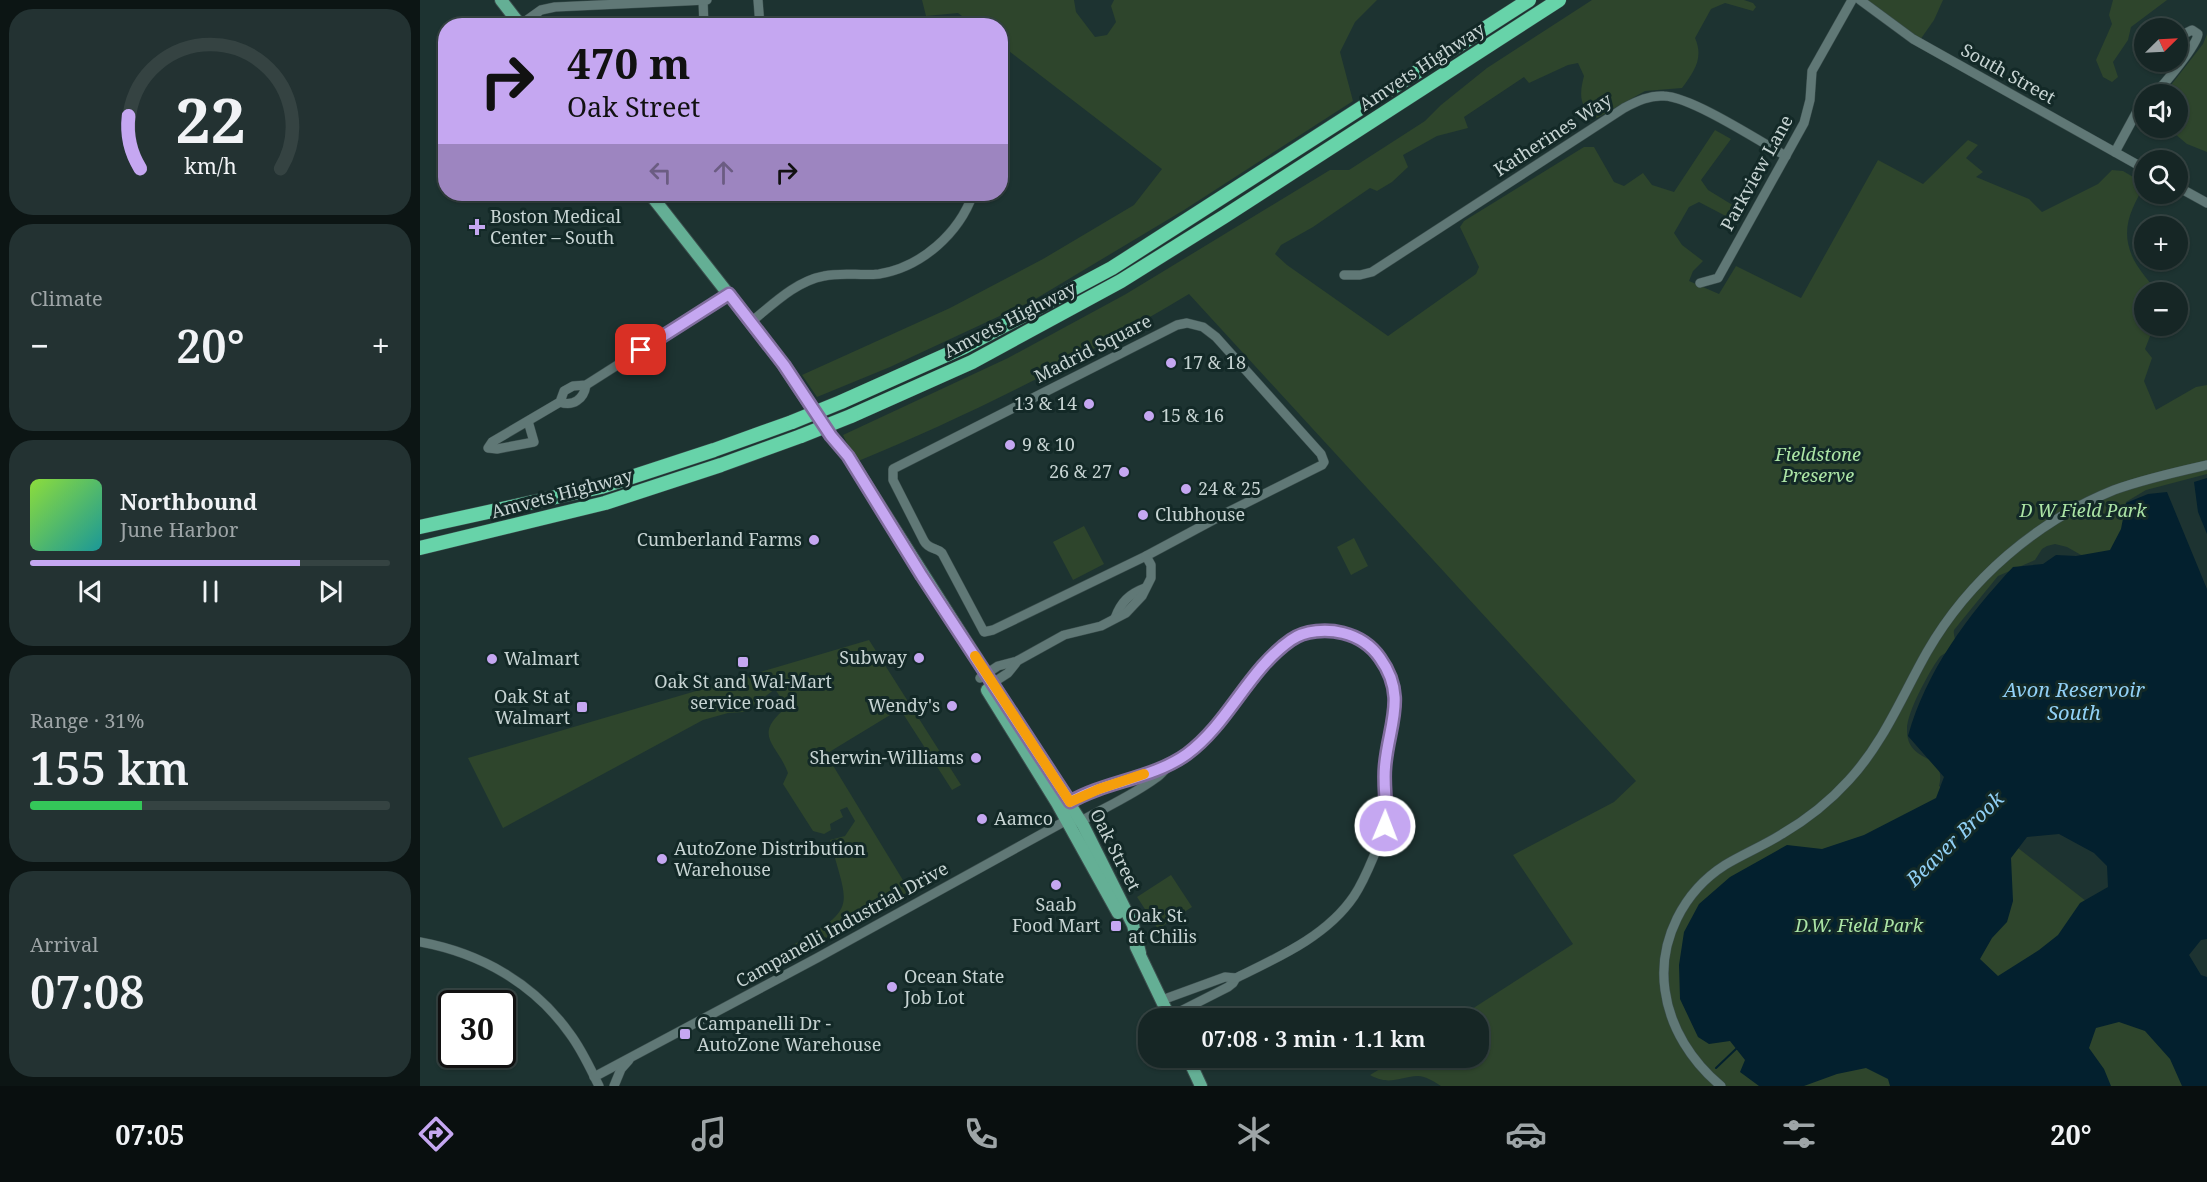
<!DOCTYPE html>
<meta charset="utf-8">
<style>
:root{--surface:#162625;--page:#233232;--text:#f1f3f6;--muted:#9ea5a7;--line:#354342;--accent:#c5a7f1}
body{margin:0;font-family:"Noto Serif",serif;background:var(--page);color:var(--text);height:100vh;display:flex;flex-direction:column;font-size:22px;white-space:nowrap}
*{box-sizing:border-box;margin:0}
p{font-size:20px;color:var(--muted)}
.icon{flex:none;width:33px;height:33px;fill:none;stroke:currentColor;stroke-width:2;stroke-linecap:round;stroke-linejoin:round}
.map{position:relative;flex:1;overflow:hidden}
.details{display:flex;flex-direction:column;gap:9px;padding:9px;background:#0c1514;width:420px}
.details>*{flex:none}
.banner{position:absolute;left:18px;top:18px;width:570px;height:183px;border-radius:24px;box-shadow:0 2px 4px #0004,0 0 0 2px var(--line);background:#c5a7f1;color:#111;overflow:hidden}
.needle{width:39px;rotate:66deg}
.tools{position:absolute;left:1714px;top:18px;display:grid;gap:12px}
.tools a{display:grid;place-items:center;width:54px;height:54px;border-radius:50%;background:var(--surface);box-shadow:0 2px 4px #0004,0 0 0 2px var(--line);font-size:30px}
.speed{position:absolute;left:18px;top:990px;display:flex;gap:12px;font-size:30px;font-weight:700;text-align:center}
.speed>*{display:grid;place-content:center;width:78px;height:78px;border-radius:50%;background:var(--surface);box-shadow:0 2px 4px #0004,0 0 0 2px var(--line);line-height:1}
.speed .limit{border:3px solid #111;border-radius:9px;background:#fff;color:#111}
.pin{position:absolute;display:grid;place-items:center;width:51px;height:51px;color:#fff;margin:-26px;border-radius:12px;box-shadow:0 3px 9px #0006}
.me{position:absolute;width:66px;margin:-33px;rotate:1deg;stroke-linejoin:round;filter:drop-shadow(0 0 4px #0008)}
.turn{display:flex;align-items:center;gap:21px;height:126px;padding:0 30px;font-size:27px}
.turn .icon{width:78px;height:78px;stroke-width:2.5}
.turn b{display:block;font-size:42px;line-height:51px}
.lanes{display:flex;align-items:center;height:57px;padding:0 30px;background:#0003;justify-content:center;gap:30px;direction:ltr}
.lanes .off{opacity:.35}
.big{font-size:45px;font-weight:600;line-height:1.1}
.details .widget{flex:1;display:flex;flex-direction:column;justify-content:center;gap:9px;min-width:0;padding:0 21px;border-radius:24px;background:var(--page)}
.details .dial{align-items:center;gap:0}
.dial svg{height:156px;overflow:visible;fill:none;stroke:var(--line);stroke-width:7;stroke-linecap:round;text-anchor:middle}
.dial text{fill:var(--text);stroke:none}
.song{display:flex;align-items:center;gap:18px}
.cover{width:72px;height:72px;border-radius:9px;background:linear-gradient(135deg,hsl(90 70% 55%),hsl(180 70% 35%))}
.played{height:6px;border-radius:3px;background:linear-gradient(90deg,var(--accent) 75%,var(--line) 75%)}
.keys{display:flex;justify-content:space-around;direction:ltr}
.heat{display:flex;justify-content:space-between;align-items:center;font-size:33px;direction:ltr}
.charge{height:9px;border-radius:4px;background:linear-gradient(90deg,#34c759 31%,var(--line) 0)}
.trip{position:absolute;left:718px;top:1008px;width:351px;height:60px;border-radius:24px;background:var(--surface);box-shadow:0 2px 4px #0004,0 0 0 2px var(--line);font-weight:600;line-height:60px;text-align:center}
.tabs{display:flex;height:96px;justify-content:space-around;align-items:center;background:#090f0f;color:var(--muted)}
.tabs .icon{width:42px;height:42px}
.tabs .current{color:var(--accent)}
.tabs b{font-size:27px;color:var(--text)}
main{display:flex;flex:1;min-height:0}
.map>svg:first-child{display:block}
.green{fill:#2e452c}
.water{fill:#03202e;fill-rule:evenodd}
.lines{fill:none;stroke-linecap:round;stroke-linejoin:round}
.stream{stroke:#03202e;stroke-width:2}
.minor-casing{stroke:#3b4e4d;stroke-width:10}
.major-casing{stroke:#3b4e4d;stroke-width:14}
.highway-casing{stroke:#3b4e4d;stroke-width:15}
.minor{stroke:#607876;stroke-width:9}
.major{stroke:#64af95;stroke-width:12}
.highway{stroke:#67d3a9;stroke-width:14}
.highway-bridge-casing{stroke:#3b4e4d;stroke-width:15;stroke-linecap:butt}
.highway-bridge{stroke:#67d3a9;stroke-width:14}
.route-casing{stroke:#806d9d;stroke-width:15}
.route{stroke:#c5a7f1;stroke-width:10}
.slow{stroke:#f59e0b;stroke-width:10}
.poi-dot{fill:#c5a7f1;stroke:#132927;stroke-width:2}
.labels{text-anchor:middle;stroke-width:6;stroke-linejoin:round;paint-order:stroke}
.street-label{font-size:18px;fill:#c7d4d3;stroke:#132927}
.poi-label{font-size:18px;fill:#c7d4d3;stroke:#132927;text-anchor:start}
.park-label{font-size:18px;font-style:italic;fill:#ace5a6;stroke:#132927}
.water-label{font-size:20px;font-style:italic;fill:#91d0f5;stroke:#132927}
</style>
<main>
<section class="details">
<div class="widget dial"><svg viewBox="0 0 100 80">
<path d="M14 69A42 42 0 1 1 86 69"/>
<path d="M14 69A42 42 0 0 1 8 42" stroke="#c5a7f1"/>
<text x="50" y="56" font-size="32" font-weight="700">22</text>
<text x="50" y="72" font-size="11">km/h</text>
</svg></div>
<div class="widget"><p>Climate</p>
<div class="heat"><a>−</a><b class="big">20°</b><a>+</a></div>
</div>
<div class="widget">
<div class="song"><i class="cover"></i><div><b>Northbound</b><p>June Harbor</p></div></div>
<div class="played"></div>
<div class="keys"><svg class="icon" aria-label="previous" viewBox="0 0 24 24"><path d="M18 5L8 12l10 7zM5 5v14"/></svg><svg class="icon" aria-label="pause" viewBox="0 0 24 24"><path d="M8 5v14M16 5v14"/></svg><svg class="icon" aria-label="next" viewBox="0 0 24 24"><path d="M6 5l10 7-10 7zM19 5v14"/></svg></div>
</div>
<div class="widget"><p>Range · 31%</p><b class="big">155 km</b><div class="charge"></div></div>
<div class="widget"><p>Arrival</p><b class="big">07:08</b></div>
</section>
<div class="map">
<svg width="1787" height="1086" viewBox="0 0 1787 1086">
<rect width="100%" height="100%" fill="#1d3331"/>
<g class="green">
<polygon points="502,0 654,0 656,12 675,37 687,35 696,22 691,6 694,0 957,0 935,22 920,52 933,101 764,210 612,301 470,367 397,397 382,375 530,308 623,259 714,205 742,169 581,45 580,26 554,25 538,13 506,16"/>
<path d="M1172 0H1324L1333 3 1336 7 1333 11 1305 3 1291 9 1275 38C1284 58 1274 72 1262 88L1225 91 1177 118C1159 108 1159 95 1164 76L1158 63 1148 65 1109 83 1104 77 1044 117 1048 128 1017 136 983 155 988 167 972 182 957 191 950 188 893 227 861 245 855 254 867 265 968 336 1056 274 1059 267 1040 227 1044 221 1164 147H1174L1194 182 1204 186 1223 173 1232 185 1254 192 1295 130 1311 139 1281 180 1288 190 1324 212 1319 223 1279 202 1269 207 1254 233 1262 245 1283 261 1273 271 1269 281 1299 294 1316 266 1381 298 1458 160 1503 184 1548 140 1558 145 1546 158 1563 172 1556 177 1609 199 1622 212 1678 184 1692 170 1703 171 1725 184C1711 210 1699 230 1714 260 1720 272 1730 281 1736 292H1725V326H1734L1725 349 1732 358 1724 381 1736 410 1776 387 1787 385V474L1726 490 1706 502 1701 551 1670 560 1647 547 1635 544 1627 546 1622 549 1615 560 1578 576 1534 630C1533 635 1536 639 1535 644 1534 652 1523 652 1519 658 1509 672 1487 712 1487 729 1486 766 1528 750 1519 786L1787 996V1086H1021C1015 1082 1005 1076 998 1076 978 1077 970 1086 950 1075L978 1058H1059V1018H1038L1153 944 1093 855 1194 802 1216 781 769 294C661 359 553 414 436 462L423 435 588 358 706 294 910 170H929L1005 121 1021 105 1067 68Z"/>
<polygon points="1447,0 1523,0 1514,20 1500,40"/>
<polygon points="1693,0 1747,0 1711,27 1708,40 1693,62 1698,77 1692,82 1683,77 1676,60 1692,24 1689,15"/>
<polygon points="1787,34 1787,152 1767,144 1748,128 1758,128 1758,94 1744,94 1783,44"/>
<polygon points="664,526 684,564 653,580 633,542"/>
<polygon points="934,538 948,566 931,575 917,547"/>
<path d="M449 640 541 785 532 790 480 709 406 754 492 895 379 957 373 945C439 907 428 908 410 840L425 836 435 821 427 807 420 810 423 817 410 824 411 830 404 834 393 831 363 784 368 773C357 743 331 736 367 707L355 689 324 712 308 713 283 720 83 828 48 758Z"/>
<polygon points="751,875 772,907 738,929 717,897"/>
</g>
<g class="water">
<polygon points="1787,478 1787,534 1778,512 1774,482"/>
<path d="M1747 492 1787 589V939L1781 940 1769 955 1781 975 1787 977V1086H1762L1750 1059 1725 1031 1699 1022 1676 1028 1669 1048 1684 1069 1691 1086H1470L1468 1079 1446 1068 1417 1074 1384 1086H1339L1320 1072 1325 1060 1310 1041 1289 1044 1278 1037 1260 999 1259 965 1264 932 1279 904 1310 877 1367 845 1402 849 1444 835 1516 798 1524 777 1488 736C1506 671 1548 615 1593 567L1623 564 1636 555 1656 556 1690 550 1701 529 1706 503 1728 494ZM1639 834 1674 853 1687 866 1688 887 1660 903 1638 935 1619 950 1578 976 1560 959 1572 938 1587 922 1593 901 1591 858 1607 837Z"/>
</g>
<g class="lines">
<polyline class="stream" points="1296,1068 1317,1048"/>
<g class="minor-casing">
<g id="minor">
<polyline points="283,0 284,26"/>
<polyline points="338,0 340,26"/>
<polyline points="1440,0 1493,39 1725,169"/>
<polyline points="100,25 121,10 135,7 287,0"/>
<path d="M1734 94C1743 86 1777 45 1778 34L1772 30 1758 37"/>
<polyline points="1695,152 1720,106 1725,102"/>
<polyline points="1758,187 1787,203"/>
<path d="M924 275H940L952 272 1204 108C1217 101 1230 95 1244 96 1272 97 1339 141 1366 156"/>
<polyline points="1280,283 1298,278 1384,123 1390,100 1392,71 1432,0"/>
<path d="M331 322C352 305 376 281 404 276 422 272 441 276 459 274 502 267 539 233 553 194"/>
<path d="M767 323 783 327 796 337 901 454 904 462 902 465 810 511 726 556 573 630 564 632 522 553C516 547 509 550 504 541L473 480V469L757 325Z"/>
<path d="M140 402C153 407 164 399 166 385"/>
<polyline points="108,421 114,442 77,449 68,448 72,442 140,402 144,391 153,386 166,385 309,294"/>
<path d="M695 618C701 602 709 594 725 588"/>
<polyline points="560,678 578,666 597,661 644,635 681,626 706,613 722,596 731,578 731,565 726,556"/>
<polyline points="568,686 588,673 596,663"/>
<polyline points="649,807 650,802 679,789 744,767"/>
<path d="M656 821H661C686 807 713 795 736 778 741 775 744 770 749 766 760 757 772 751 782 742 812 713 843 645 883 634 927 621 975 652 976 699 976 722 967 744 965 767 963 783 967 800 966 816 965 834 944 881 934 896 907 936 859 957 816 978L813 983 808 987 749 1017"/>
<path d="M0 942C60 953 114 983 150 1034 162 1050 170 1068 179 1086"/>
<polyline points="742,1000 805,977 816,978"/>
<polyline points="174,1077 397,958 647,820"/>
<polyline points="194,1086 201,1069 209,1060"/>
<path d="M1301 1086C1272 1062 1250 1028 1245 990 1238 940 1264 891 1305 865 1323 854 1343 846 1362 834 1386 820 1410 801 1429 780 1464 742 1482 696 1507 652 1549 579 1617 521 1694 490 1724 479 1756 472 1787 465"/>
</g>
</g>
<g class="major-casing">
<g id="major">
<polyline points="81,0 101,26"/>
<polyline points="230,194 360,360 411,436 428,456 663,825 713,925 720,953"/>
<polyline points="567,690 637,803 698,913"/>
<polyline points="716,947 750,1018"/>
<polyline points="768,1058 781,1086"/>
</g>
</g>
<g class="highway-casing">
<g id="highway">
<polyline points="421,402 544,347 692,268 1109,0"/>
<polyline points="431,416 552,362 701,281 805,216 1139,0"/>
<polyline points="0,527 181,487 294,450 372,422"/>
<polyline points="0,548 185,503 301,465 381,436"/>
</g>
</g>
<use href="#minor" class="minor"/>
<use href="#major" class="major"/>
<use href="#highway" class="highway"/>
<g class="highway-bridge-casing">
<g id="highway-bridge">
<polyline points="372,422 421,402"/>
<polyline points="381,436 431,416"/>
</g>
</g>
<use href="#highway-bridge" class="highway-bridge"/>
</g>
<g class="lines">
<g class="route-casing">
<path id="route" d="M221 350 309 294 364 365 411 436 428 456 502 576 650 802C686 781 732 779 767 754 809 723 828 670 871 640 885 630 907 629 923 633 939 637 951 645 960 658 988 697 968 726 965 767 963 787 968 807 965 826"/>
</g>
<use href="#route" class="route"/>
<polyline class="slow" points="555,656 650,802 679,789 724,774"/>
</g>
<g class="poi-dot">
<path d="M54 218h6v6h6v6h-6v6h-6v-6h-6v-6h6z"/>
<circle cx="751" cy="363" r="6"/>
<circle cx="669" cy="404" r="6"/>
<circle cx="729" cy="416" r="6"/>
<circle cx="590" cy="445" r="6"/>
<circle cx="704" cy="472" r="6"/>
<circle cx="766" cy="489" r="6"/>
<circle cx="723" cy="515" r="6"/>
<circle cx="394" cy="540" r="6"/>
<circle cx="499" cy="658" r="6"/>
<circle cx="72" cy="659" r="6"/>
<rect x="317" y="656" width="12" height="12" rx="3"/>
<circle cx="532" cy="706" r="6"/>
<rect x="156" y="701" width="12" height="12" rx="3"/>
<circle cx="556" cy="758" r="6"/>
<circle cx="562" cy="819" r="6"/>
<circle cx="242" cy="859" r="6"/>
<circle cx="636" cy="885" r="6"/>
<rect x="690" y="920" width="12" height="12" rx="3"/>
<circle cx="472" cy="987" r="6"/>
<rect x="259" y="1028" width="12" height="12" rx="3"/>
</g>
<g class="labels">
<g class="street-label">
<text transform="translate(1002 67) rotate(-33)" y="6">Amvets Highway</text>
<text transform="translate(1588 74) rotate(29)" y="6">South Street</text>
<text transform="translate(1133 135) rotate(-33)" y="6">Katherines Way</text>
<text transform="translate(1337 173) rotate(-61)" y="6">Parkview Lane</text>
<text transform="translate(590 320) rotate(-27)" y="6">Amvets Highway</text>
<text transform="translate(673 349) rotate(-27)" y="6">Madrid Square</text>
<text transform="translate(142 494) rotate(-15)" y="6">Amvets Highway</text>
<text transform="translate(695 850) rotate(63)" y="6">Oak Street</text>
<text transform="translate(422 925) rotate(-29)" y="6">Campanelli Industrial Drive</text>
</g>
<g class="poi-label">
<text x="70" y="223">Boston Medical<tspan x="70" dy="21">Center – South</tspan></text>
<text x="763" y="369">17 &amp; 18</text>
<text x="657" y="410" text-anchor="end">13 &amp; 14</text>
<text x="741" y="422">15 &amp; 16</text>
<text x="602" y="451">9 &amp; 10</text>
<text x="692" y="478" text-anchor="end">26 &amp; 27</text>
<text x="778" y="495">24 &amp; 25</text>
<text x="735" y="521">Clubhouse</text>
<text x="382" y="546" text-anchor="end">Cumberland Farms</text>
<text x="487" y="664" text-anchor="end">Subway</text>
<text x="84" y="665">Walmart</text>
<text x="323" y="688" text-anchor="middle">Oak St and Wal-Mart<tspan x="323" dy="21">service road</tspan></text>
<text x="150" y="703" text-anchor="end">Oak St at<tspan x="150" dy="21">Walmart</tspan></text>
<text x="520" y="712" text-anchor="end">Wendy's</text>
<text x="544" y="764" text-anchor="end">Sherwin-Williams</text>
<text x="574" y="825">Aamco</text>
<text x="254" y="855">AutoZone Distribution<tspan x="254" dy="21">Warehouse</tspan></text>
<text x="636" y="911" text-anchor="middle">Saab<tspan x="636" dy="21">Food Mart</tspan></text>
<text x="708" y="922">Oak St.<tspan x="708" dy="21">at Chilis</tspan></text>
<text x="484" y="983">Ocean State<tspan x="484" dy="21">Job Lot</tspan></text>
<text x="277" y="1030">Campanelli Dr -<tspan x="277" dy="21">AutoZone Warehouse</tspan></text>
</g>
<g class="park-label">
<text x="1398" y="461">Fieldstone<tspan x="1398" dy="21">Preserve</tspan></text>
<text x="1663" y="517">D W Field Park</text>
<text x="1439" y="932">D.W. Field Park</text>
</g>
<g class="water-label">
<text x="1654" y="697">Avon Reservoir<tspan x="1654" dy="23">South</tspan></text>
<text transform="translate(1535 839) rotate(-44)" y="7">Beaver Brook</text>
</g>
</g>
</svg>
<div class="tools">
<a><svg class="needle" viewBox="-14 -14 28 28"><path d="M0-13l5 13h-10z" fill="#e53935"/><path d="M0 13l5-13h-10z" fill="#9ea5a7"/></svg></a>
<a><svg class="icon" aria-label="sound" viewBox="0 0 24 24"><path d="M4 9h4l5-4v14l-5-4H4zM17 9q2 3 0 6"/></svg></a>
<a><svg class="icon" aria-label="search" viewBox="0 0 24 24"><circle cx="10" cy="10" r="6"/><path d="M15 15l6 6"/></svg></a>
<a>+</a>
<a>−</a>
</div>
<div class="speed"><div class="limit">30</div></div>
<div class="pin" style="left:221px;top:350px;background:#d93025"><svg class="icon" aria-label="arrive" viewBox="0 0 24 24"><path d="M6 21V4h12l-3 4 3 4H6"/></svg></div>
<svg class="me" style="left:965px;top:826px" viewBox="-20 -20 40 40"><circle r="17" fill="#c5a7f1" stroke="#fff" stroke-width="3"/><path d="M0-11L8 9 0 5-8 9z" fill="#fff"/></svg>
<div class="trip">07:08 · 3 min · 1.1 km</div>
<div class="banner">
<div class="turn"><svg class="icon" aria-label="right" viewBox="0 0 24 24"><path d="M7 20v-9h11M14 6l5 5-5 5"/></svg><div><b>470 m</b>Oak Street</div></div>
<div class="lanes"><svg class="icon off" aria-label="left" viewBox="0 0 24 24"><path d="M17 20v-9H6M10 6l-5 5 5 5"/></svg><svg class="icon off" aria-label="ahead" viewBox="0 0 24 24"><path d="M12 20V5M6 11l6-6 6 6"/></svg><svg class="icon" aria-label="right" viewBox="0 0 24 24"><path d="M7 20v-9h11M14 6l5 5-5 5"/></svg></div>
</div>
</div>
</main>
<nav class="tabs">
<b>07:05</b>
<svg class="icon current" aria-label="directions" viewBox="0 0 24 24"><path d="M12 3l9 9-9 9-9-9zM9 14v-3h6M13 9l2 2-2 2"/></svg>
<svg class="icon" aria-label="music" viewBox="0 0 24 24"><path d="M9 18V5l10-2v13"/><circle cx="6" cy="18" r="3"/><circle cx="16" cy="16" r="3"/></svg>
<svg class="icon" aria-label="phone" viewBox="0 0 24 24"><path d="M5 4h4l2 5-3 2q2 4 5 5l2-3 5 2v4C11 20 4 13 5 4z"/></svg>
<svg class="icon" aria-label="climate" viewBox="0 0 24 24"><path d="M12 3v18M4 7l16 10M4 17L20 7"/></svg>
<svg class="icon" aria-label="car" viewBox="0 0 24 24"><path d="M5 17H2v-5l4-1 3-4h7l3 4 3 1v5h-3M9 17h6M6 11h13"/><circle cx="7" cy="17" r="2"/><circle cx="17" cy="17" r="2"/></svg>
<svg class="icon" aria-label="filters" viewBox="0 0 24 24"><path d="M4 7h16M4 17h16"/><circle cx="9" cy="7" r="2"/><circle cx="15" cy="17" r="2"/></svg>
<b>20°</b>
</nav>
